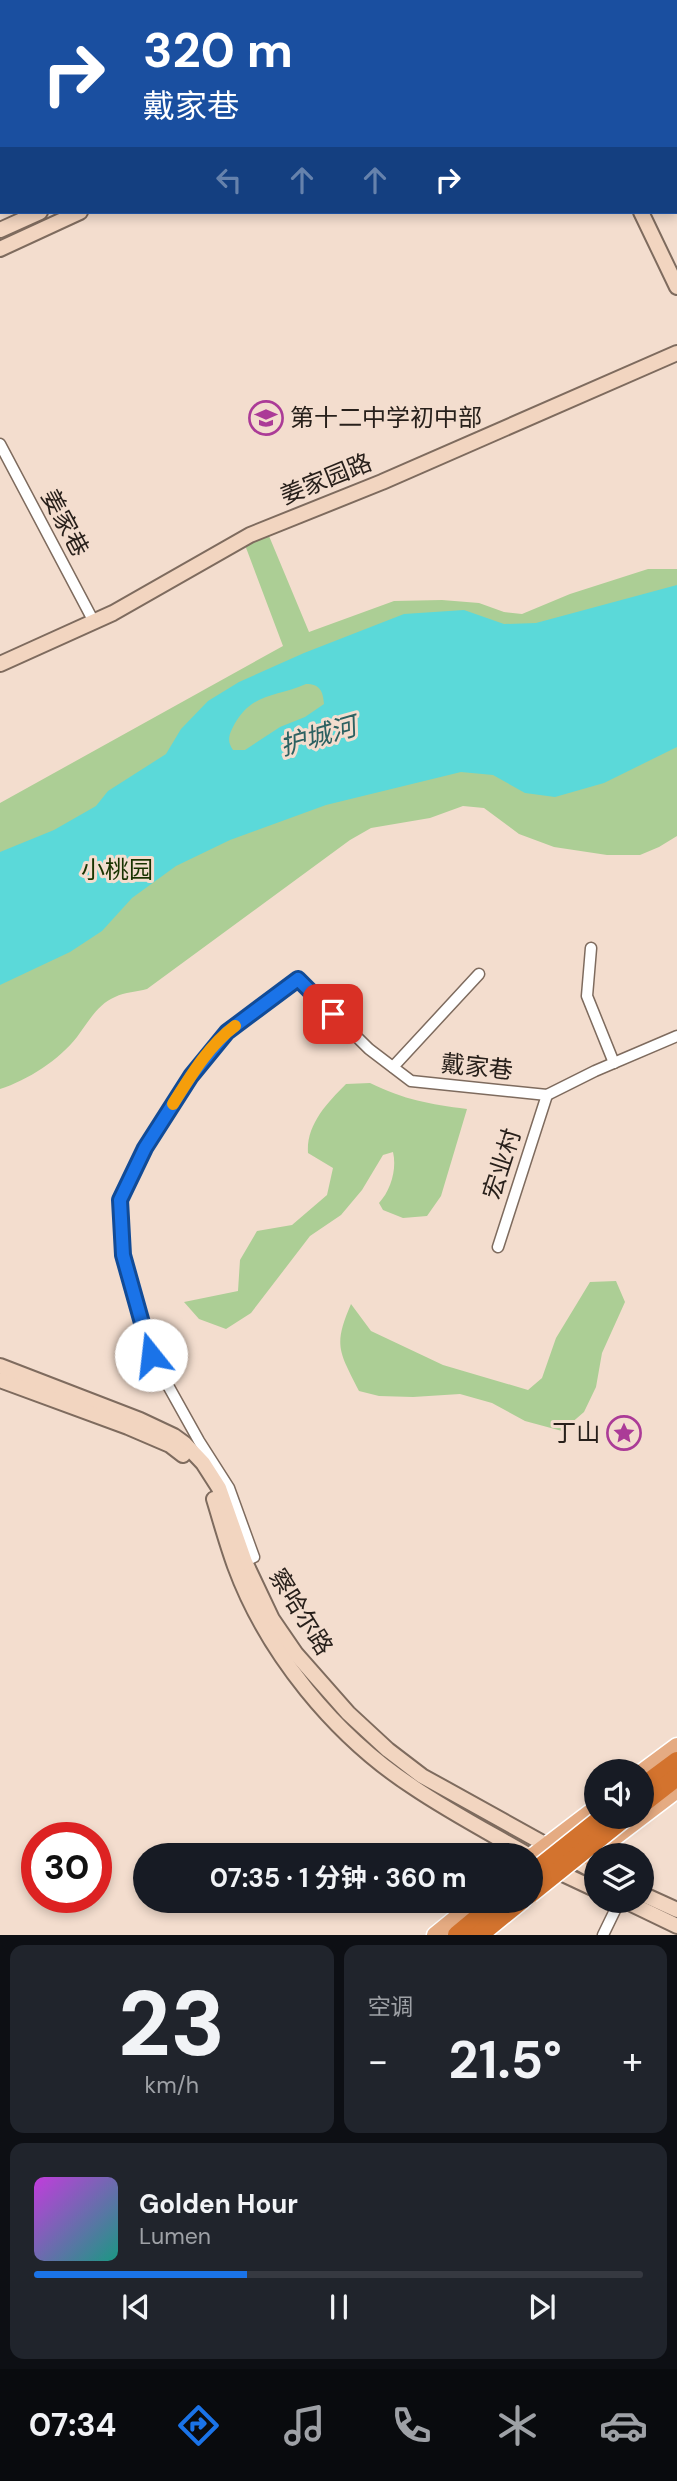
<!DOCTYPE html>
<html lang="zh">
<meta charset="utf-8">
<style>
:root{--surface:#171b24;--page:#20242c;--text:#f1f3f6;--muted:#9ea1a6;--line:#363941;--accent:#1a73e8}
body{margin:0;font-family:"DM Sans","Noto Sans SC",sans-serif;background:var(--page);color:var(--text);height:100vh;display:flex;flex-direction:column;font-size:26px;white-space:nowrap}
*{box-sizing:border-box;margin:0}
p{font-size:23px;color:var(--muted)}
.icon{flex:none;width:38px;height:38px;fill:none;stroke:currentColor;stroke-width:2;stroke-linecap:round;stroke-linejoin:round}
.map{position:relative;height:1935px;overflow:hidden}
.sheet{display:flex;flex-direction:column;gap:10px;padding:10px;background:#0d0f14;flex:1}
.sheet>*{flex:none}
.hud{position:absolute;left:0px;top:0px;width:677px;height:214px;box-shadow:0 4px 10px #0003;background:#1a4fa0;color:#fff;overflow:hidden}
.fabs{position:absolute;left:584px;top:1759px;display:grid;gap:14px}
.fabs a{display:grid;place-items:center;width:70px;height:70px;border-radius:50%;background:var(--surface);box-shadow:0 4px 10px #0003;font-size:35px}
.speed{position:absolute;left:21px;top:1822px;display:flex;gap:14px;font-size:35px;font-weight:700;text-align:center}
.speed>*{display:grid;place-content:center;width:91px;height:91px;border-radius:50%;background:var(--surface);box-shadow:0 4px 10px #0003;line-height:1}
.speed .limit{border:10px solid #d22;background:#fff;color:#111}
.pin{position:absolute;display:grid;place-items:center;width:60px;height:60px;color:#fff;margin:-30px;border-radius:14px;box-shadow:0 4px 10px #0006}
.me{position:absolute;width:77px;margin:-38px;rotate:344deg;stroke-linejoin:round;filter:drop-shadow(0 0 5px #0008)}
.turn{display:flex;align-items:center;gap:24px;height:147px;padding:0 28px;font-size:32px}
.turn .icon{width:91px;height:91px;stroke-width:2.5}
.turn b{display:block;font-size:49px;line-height:60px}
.lanes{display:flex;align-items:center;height:66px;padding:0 28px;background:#0003;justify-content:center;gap:35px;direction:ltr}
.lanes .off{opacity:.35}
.big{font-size:52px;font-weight:700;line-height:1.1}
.sheet .card{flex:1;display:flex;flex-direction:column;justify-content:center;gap:10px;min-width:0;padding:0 24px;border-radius:14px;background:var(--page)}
.sheet .dial{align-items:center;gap:0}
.dial b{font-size:91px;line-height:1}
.song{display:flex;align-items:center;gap:21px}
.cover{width:84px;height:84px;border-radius:10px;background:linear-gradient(135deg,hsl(290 70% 55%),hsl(170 70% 35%))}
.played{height:7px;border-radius:4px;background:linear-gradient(90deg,var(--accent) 35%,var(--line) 35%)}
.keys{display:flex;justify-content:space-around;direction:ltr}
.heat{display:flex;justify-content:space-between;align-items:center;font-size:38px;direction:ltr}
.sheet .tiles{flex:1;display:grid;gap:10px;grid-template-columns:1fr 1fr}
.card:last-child{grid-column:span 2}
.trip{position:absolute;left:133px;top:1843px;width:410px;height:70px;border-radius:35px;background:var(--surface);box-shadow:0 4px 10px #0003;font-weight:700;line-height:70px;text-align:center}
.dock{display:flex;height:112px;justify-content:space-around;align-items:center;background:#090b0e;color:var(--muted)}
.dock .icon{width:49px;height:49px}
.dock .active{color:var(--accent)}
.dock b{font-size:32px;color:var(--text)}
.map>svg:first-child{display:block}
.green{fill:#acce95}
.water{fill:#5bd9d9;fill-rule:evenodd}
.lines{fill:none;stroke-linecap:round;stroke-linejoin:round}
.street-casing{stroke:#7e6b5e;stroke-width:13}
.secondary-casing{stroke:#7e6b5e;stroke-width:18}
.primary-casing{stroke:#fff;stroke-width:19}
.highway-casing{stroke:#fff;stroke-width:21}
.street{stroke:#fff;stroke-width:10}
.secondary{stroke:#f2d5c0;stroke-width:14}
.primary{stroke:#e5ab82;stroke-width:16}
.highway{stroke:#d3732e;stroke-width:18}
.highway-bridge-casing{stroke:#fff;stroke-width:21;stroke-linecap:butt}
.highway-bridge{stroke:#d3732e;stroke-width:18}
.route-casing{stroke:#114b97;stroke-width:18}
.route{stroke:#1a73e8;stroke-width:12}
.slow{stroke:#f59e0b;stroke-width:12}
.labels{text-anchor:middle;stroke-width:6;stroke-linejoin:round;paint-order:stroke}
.poi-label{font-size:24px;fill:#28201b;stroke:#f3ddce;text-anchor:start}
.street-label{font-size:24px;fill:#28201b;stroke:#f3ddce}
.park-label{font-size:24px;fill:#193300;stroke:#f3ddce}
.water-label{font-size:26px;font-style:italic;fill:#2c6161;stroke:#f3ddce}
</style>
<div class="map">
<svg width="677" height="1935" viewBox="0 0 677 1935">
<rect width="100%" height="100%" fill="#f3ddce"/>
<g class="green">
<path d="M269 536 309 632 394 601 442 600 479 603 504 612 522 614 570 594 648 569H677V836L659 847 640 855H607L554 847 519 834 484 808 463 806 430 818 371 828 350 840 147 989C137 992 125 992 115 997 98 1004 88 1022 77 1037 59 1060 28 1080 0 1089V803L283 646 245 545Z"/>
<path d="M370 1083C405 1100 429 1104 467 1109L441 1196 427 1216 403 1218 383 1210 379 1203C391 1190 397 1169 393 1152L383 1155 362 1190 341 1215 310 1236 251 1313 226 1329 199 1319 184 1302 238 1291 240 1260 257 1231 292 1225 327 1195 333 1168 308 1153C306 1125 327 1103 346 1084Z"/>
<path d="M616 1281 625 1302 602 1353 596 1387 584 1412 562 1431 525 1421 492 1403 460 1394 413 1397 379 1396 359 1391C339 1351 333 1346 351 1304L371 1331 443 1365 528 1390 542 1378 556 1338 590 1282Z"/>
</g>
<path class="water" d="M677 585V747L604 783 555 797 525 793 493 775 461 772 326 805 230 840 176 866 132 898 102 931 70 952 0 985V852L54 830 96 806 108 791 166 754 181 729 208 701 239 682 304 653 404 614 464 610 504 624 536 623ZM306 684C320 684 323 691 324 704L305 717 280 727 245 750H233C228 743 228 737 232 729 250 692 274 698 306 684Z"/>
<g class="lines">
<g class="street-casing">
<g id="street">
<polyline points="172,0 173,2"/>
<polyline points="0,103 2,106"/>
<polyline points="0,444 94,622"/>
<polyline points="591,948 587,996 614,1063"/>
<polyline points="393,1067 479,974"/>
<polyline points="498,1247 547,1095"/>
<polyline points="242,1563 254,1557 229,1488 199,1441 151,1355 123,1255 120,1200 145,1148 191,1076 227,1032 298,979 369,1049 411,1081 547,1095 595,1071 677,1036"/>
<polyline points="603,1935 620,1900"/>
</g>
</g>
<g class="secondary-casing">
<g id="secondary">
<polyline points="554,0 555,2"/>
<polyline points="499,2 503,0"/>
<polyline points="537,2 541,0"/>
<polyline points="641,212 677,287"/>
<polyline points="0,230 40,212"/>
<polyline points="0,249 80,212"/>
<polyline points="0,664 113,613 250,535 382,482 677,353"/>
<polyline points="0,1366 140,1420 174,1436 185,1444 203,1463 219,1488 245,1562 272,1619 296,1654 348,1713 388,1750 422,1776 597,1873"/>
<polyline points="0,1380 128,1427 170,1445 183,1455"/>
<path d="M214 1499C221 1522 227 1544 235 1566 267 1653 335 1736 413 1787 450 1812 490 1833 528 1855"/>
<polyline points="550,1868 597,1890"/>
<polyline points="642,1894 677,1910"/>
<polyline points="623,1900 677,1926"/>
</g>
</g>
<g class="primary-casing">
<g id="primary">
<polyline points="642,1772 677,1746"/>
<polyline points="589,1857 677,1790"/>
<polyline points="530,1858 597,1807"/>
<polyline points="435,1935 478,1900"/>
</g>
</g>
<g class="highway-casing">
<g id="highway">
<polyline points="642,1787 677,1761"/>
<polyline points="642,1804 677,1777"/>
<polyline points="457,1935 499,1900"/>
<polyline points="479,1935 522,1900"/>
</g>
</g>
<use href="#street" class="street"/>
<use href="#secondary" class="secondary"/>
<use href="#primary" class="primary"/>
<use href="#highway" class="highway"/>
<g class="highway-bridge-casing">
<g id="highway-bridge">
<polyline points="530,1875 604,1816"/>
<polyline points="530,1894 627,1816"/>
</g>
</g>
<use href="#highway-bridge" class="highway-bridge"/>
</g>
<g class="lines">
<g class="route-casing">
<polyline id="route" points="151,1355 123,1255 120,1200 145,1148 191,1076 227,1032 298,979 333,1014"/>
</g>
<use href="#route" class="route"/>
<path class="slow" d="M173 1104C190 1077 209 1045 235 1026"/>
</g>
<defs>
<g id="school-ring" transform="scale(1.75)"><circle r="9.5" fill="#f3ddce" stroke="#ab3b97" stroke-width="1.5"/><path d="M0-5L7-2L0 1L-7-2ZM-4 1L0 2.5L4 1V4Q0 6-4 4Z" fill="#ab3b97"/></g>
<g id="sight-ring" transform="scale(1.75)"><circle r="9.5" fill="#f3ddce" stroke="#ab3b97" stroke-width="1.5"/><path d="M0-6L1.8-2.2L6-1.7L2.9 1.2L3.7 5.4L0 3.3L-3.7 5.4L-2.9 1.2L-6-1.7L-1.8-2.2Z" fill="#ab3b97"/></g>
</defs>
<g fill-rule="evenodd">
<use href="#school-ring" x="266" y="418"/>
<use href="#sight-ring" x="624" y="1433"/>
</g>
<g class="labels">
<g class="poi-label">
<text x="290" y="426">第十二中学初中部</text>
<text x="600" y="1441" text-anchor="end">丁山</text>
</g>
<g class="street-label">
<text transform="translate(326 479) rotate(-22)" y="8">姜家园路</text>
<text transform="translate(65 523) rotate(62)" y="8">姜家巷</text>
<text transform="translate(477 1067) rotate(6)" y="8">戴家巷</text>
<text transform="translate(502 1164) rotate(-72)" y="8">宏业村</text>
<text transform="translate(301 1612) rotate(58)" y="8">察哈尔路</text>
</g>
<g class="park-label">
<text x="117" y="878">小桃园</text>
</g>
<g class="water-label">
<text transform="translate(318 736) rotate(-16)" y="9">护城河</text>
</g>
</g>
</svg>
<div class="fabs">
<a><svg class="icon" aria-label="sound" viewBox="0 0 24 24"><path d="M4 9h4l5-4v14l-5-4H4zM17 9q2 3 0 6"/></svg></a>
<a><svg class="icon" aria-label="layers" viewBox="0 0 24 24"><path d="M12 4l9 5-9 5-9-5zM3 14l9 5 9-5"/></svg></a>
</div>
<div class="speed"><div class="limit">30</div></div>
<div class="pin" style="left:333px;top:1014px;background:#d93025"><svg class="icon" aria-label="arrive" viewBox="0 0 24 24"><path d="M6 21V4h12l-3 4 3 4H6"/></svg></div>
<svg class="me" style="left:151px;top:1355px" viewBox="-20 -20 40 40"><circle r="19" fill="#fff"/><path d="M0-13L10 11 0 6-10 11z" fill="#1a73e8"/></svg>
<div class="trip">07:35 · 1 分钟 · 360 m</div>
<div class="hud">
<div class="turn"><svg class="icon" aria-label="right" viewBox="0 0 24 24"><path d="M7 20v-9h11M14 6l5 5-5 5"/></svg><div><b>320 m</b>戴家巷</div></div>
<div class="lanes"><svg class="icon off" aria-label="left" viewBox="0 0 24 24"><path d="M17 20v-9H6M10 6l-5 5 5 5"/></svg><svg class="icon off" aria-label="ahead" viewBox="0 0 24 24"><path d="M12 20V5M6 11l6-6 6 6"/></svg><svg class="icon off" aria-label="ahead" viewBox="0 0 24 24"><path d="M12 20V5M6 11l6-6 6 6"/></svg><svg class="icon" aria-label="right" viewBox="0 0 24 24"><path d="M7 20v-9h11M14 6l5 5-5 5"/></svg></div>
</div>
</div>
<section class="sheet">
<div class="tiles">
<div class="card dial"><b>23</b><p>km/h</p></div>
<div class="card"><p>空调</p>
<div class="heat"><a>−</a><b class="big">21.5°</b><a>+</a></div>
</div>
<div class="card">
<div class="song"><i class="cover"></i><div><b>Golden Hour</b><p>Lumen</p></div></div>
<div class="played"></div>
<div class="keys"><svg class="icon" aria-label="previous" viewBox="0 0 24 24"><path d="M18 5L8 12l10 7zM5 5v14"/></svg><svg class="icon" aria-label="pause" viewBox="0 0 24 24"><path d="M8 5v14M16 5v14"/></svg><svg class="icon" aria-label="next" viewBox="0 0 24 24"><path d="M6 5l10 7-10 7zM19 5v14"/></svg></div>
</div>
</div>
</section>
<nav class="dock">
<b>07:34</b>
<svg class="icon active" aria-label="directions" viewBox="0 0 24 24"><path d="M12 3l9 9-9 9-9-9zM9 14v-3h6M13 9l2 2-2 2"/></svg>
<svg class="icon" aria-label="music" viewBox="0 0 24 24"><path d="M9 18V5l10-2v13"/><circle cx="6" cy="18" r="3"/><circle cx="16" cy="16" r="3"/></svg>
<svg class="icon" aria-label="phone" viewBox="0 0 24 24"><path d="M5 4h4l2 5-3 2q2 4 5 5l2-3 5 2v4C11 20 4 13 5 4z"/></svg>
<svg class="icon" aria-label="climate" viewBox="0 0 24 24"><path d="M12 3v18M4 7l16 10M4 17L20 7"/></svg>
<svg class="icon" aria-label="car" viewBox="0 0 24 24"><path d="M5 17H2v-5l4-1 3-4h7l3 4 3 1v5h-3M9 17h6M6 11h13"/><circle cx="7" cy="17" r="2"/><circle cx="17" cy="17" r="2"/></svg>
</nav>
